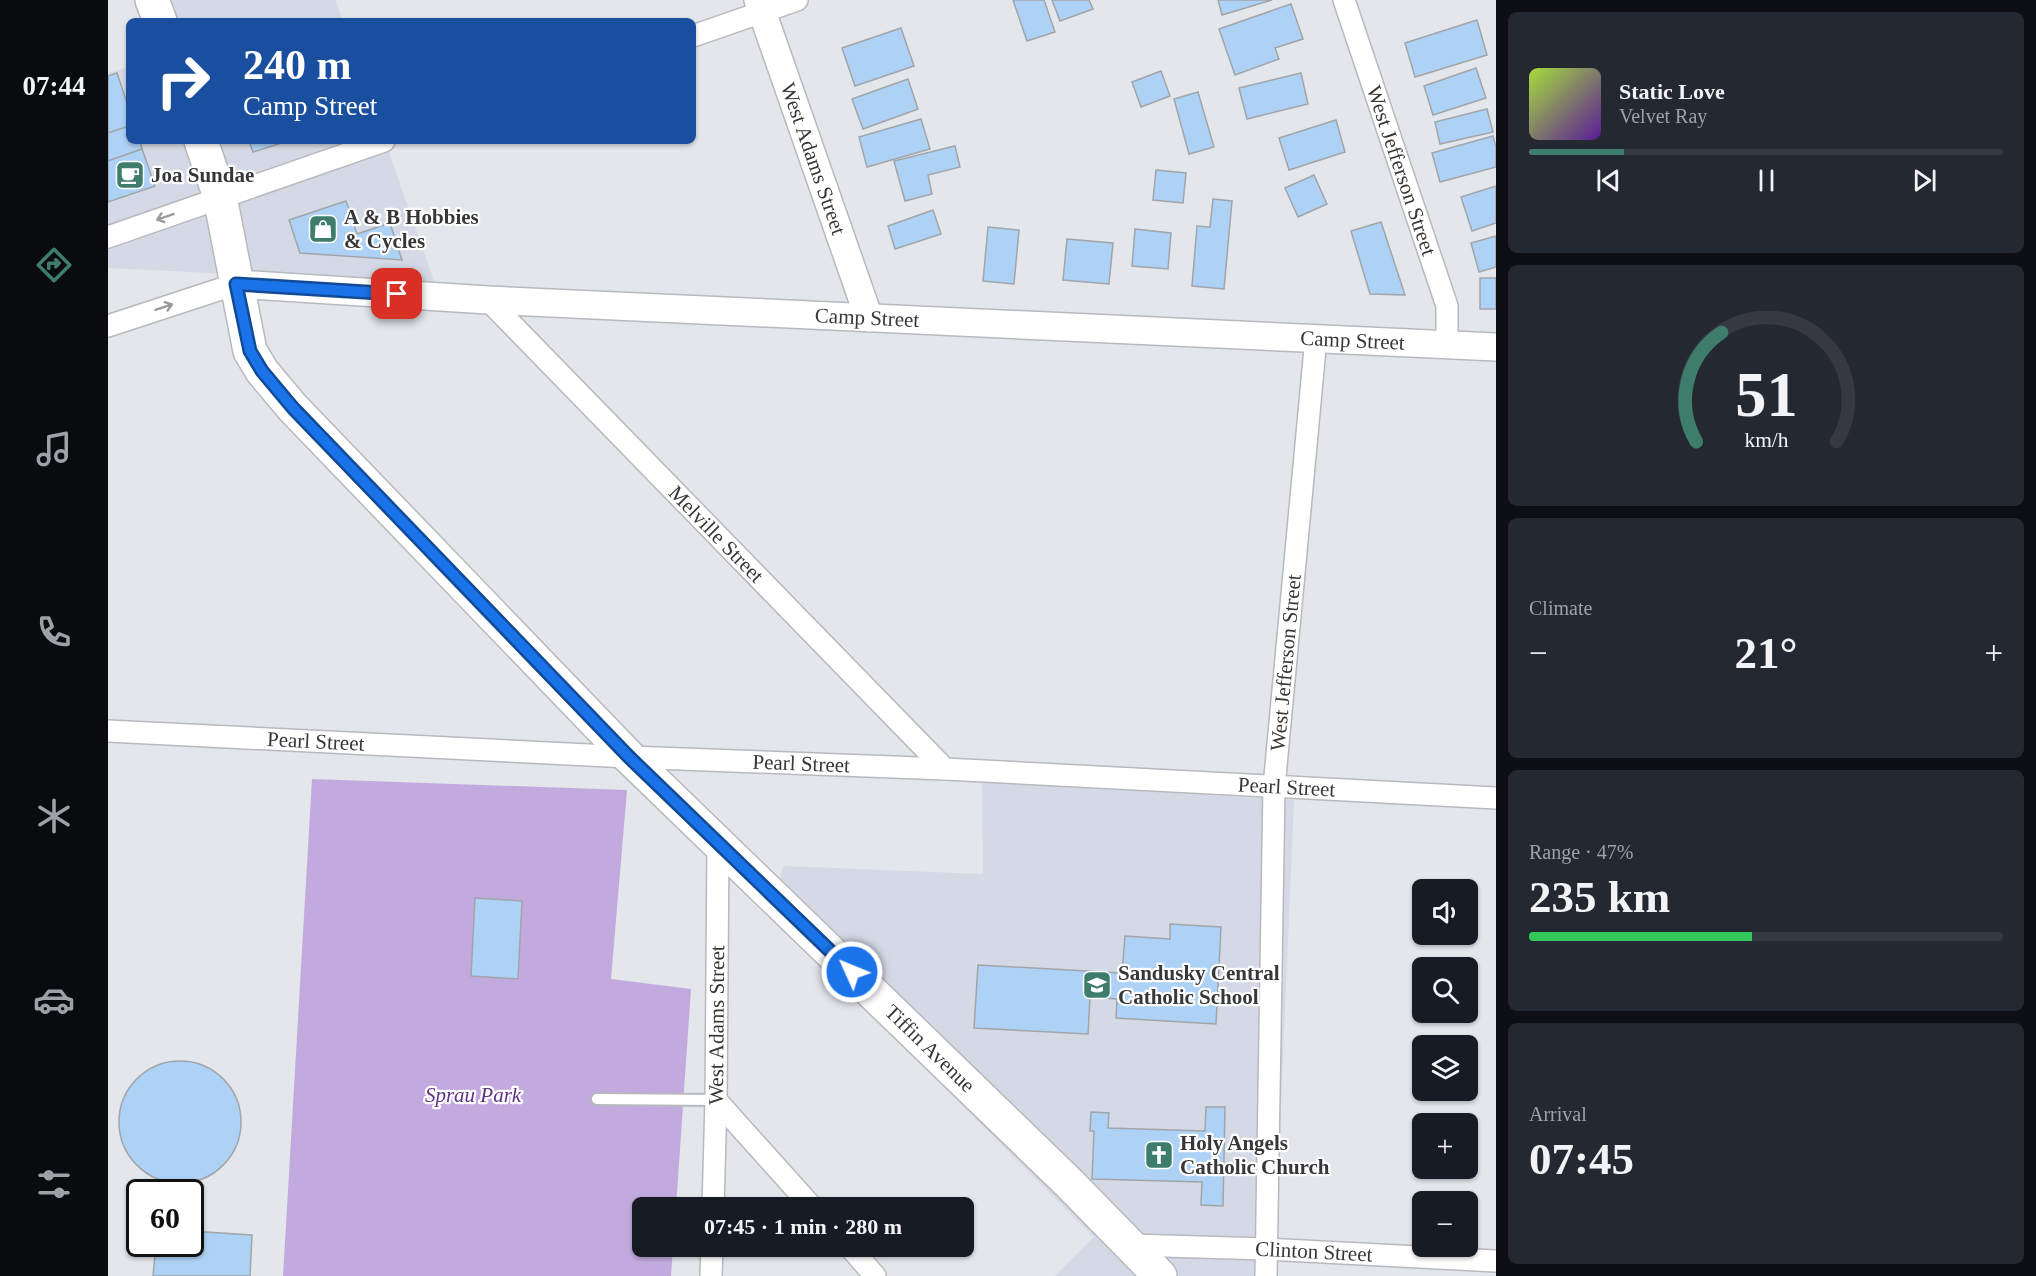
<!DOCTYPE html>
<meta charset="utf-8">
<style>
:root{--surface:#171b24;--page:#242831;--text:#f1f3f6;--muted:#9ea1a6;--line:#363941;--accent:#3e7d6c}
body{margin:0;font-family:"Times New Roman",serif;background:var(--page);color:var(--text);height:100vh;display:flex;flex-direction:column;font-size:22px;white-space:nowrap}
*{box-sizing:border-box;margin:0}
p{font-size:20px;color:var(--muted)}
.icon{flex:none;width:33px;height:33px;fill:none;stroke:currentColor;stroke-width:2;stroke-linecap:round;stroke-linejoin:round}
.map{position:relative;flex:1;overflow:hidden}
.details{display:flex;flex-direction:column;gap:12px;padding:12px;background:#0d0f14;width:540px}
.details>*{flex:none}
.top-card{position:absolute;left:18px;top:18px;width:570px;height:126px;border-radius:9px;box-shadow:0 2px 4px #0004;background:#1a4fa0;color:#fff;overflow:hidden}
.buttons{position:absolute;left:1304px;top:879px;display:grid;gap:12px}
.buttons a{display:grid;place-items:center;width:66px;height:66px;border-radius:9px;background:var(--surface);box-shadow:0 2px 4px #0004;font-size:30px}
.speed{position:absolute;left:18px;top:1179px;display:flex;gap:12px;font-size:30px;font-weight:700;text-align:center}
.speed>*{display:grid;place-content:center;width:78px;height:78px;border-radius:50%;background:var(--surface);box-shadow:0 2px 4px #0004;line-height:1}
.speed .limit{border:3px solid #111;border-radius:9px;background:#fff;color:#111}
.pin{position:absolute;display:grid;place-items:center;width:51px;height:51px;color:#fff;margin:-26px;border-radius:12px;box-shadow:0 3px 9px #0006}
.me{position:absolute;width:66px;margin:-33px;rotate:314deg;stroke-linejoin:round;filter:drop-shadow(0 0 4px #0008)}
.turn{display:flex;align-items:center;gap:21px;height:126px;padding:0 18px;font-size:27px}
.turn .icon{width:78px;height:78px;stroke-width:2.5}
.turn b{display:block;font-size:42px;line-height:51px}
.big{font-size:45px;font-weight:700;line-height:1.1}
.details .tile{flex:1;display:flex;flex-direction:column;justify-content:center;gap:9px;min-width:0;padding:0 21px;border-radius:9px;background:var(--page)}
.details .dial{align-items:center;gap:0}
.dial svg{height:156px;overflow:visible;fill:none;stroke:var(--line);stroke-width:7;stroke-linecap:round;text-anchor:middle}
.dial text{fill:var(--text);stroke:none}
.song{display:flex;align-items:center;gap:18px}
.cover{width:72px;height:72px;border-radius:9px;background:linear-gradient(135deg,hsl(80 70% 55%),hsl(270 70% 35%))}
.played{height:6px;border-radius:3px;background:linear-gradient(90deg,var(--accent) 20%,var(--line) 20%)}
.keys{display:flex;justify-content:space-around;direction:ltr}
.heat{display:flex;justify-content:space-between;align-items:center;font-size:33px;direction:ltr}
.charge{height:9px;border-radius:4px;background:linear-gradient(90deg,#34c759 47%,var(--line) 0)}
.trip{position:absolute;left:524px;top:1197px;width:342px;height:60px;border-radius:9px;background:var(--surface);box-shadow:0 2px 4px #0004;font-weight:700;line-height:60px;text-align:center}
main{display:flex;flex:1;min-height:0}
.menu{display:flex;flex-direction:column;width:108px;justify-content:space-around;align-items:center;background:#090b0e;color:var(--muted)}
.menu .icon{width:42px;height:42px}
.menu .active{color:var(--accent)}
.menu b{font-size:27px;color:var(--text)}
.map>svg:first-child{display:block}
.built{fill:#d4d9e5}
.green{fill:#c2aade}
.building{fill:#aed2f6;stroke:#a1a5a9;stroke-width:1.5}
.lines{fill:none;stroke-linecap:round;stroke-linejoin:round}
.service-casing{stroke:#b7b9be;stroke-width:14}
.minor-casing{stroke:#b7b9be;stroke-width:24}
.tertiary-casing{stroke:#b7b9be;stroke-width:30}
.primary-casing{stroke:#b7b9be;stroke-width:36}
.service{stroke:#fff;stroke-width:10}
.minor{stroke:#fff;stroke-width:21}
.tertiary{stroke:#fff;stroke-width:27}
.primary{stroke:#fff;stroke-width:33}
.oneway{stroke:#9a9b9c}
.route-casing{stroke:#114b97;stroke-width:15}
.route{stroke:#1a73e8;stroke-width:10}
.labels{text-anchor:middle;stroke-width:4.5;stroke-linejoin:round;paint-order:stroke}
.street-label{font-size:21px;fill:#363739;stroke:#fff}
.poi-label{font-size:21px;font-weight:bold;fill:#363739;stroke:#fff;text-anchor:start}
.park-label{font-size:21px;font-style:italic;fill:#5e3284;stroke:#fff}
</style>
<main>
<nav class="menu">
<b>07:44</b>
<svg class="icon active" aria-label="directions" viewBox="0 0 24 24"><path d="M12 3l9 9-9 9-9-9zM9 14v-3h6M13 9l2 2-2 2"/></svg>
<svg class="icon" aria-label="music" viewBox="0 0 24 24"><path d="M9 18V5l10-2v13"/><circle cx="6" cy="18" r="3"/><circle cx="16" cy="16" r="3"/></svg>
<svg class="icon" aria-label="phone" viewBox="0 0 24 24"><path d="M5 4h4l2 5-3 2q2 4 5 5l2-3 5 2v4C11 20 4 13 5 4z"/></svg>
<svg class="icon" aria-label="climate" viewBox="0 0 24 24"><path d="M12 3v18M4 7l16 10M4 17L20 7"/></svg>
<svg class="icon" aria-label="car" viewBox="0 0 24 24"><path d="M5 17H2v-5l4-1 3-4h7l3 4 3 1v5h-3M9 17h6M6 11h13"/><circle cx="7" cy="17" r="2"/><circle cx="17" cy="17" r="2"/></svg>
<svg class="icon" aria-label="filters" viewBox="0 0 24 24"><path d="M4 7h16M4 17h16"/><circle cx="9" cy="7" r="2"/><circle cx="15" cy="17" r="2"/></svg>
</nav>
<div class="map">
<svg width="1388" height="1276" viewBox="0 0 1388 1276">
<rect width="100%" height="100%" fill="#e3e6eb"/>
<g class="built">
<polygon points="32,0 227,0 235,21 39,21"/>
<polygon points="21,67 21,141 277,141 327,284 0,268 0,73"/>
<polygon points="874,782 1186,800 1166,1266 1154,1276 947,1276 986,1237 664,915 675,866 875,874"/>
</g>
<polygon class="green" points="204,779 519,790 503,979 583,989 568,1207 534,1208 534,1246 565,1247 563,1276 175,1276"/>
<g class="building">
<polygon points="905,0 936,0 947,32 919,41"/>
<polygon points="944,0 981,0 985,9 952,21"/>
<polygon points="1110,0 1164,0 1114,15"/>
<polygon points="1183,4 1195,39 1167,48 1171,59 1127,75 1111,29"/>
<polygon points="1369,20 1379,55 1307,77 1297,43"/>
<polygon points="793,28 806,66 747,86 734,48"/>
<polygon points="1368,68 1378,98 1325,115 1316,86"/>
<polygon points="1053,71 1062,96 1033,107 1024,82"/>
<polygon points="9,73 21,109 21,126 0,133 0,76"/>
<polygon points="1193,73 1200,104 1139,119 1131,88"/>
<polygon points="800,79 810,109 755,129 744,99"/>
<polygon points="1090,92 1106,147 1081,154 1066,99"/>
<polygon points="1379,109 1385,132 1332,144 1327,122"/>
<polygon points="813,119 822,149 759,167 751,137"/>
<polygon points="1228,120 1237,152 1181,170 1171,138"/>
<polygon points="21,126 21,141 32,141 34,149 0,161 0,133"/>
<polygon points="1385,136 1388,147 1388,167 1332,182 1324,153"/>
<polygon points="141,141 180,141 145,152"/>
<polygon points="847,146 852,167 820,175 824,194 797,201 786,161"/>
<polygon points="34,149 47,186 0,202 0,161"/>
<polygon points="1048,170 1078,173 1075,203 1045,200"/>
<polygon points="1206,175 1219,204 1190,217 1177,188"/>
<polygon points="1388,186 1388,223 1364,231 1353,197"/>
<polygon points="1105,199 1124,201 1116,289 1084,286 1089,226 1102,227"/>
<polygon points="238,201 249,234 282,223 294,260 192,253 181,220"/>
<polygon points="825,210 833,234 787,249 780,226"/>
<polygon points="1273,222 1297,295 1262,294 1243,231"/>
<polygon points="880,227 911,230 906,284 875,281"/>
<polygon points="1027,229 1063,233 1060,269 1024,266"/>
<polygon points="1388,236 1388,267 1371,272 1363,243"/>
<polygon points="959,239 1005,243 1001,284 955,280"/>
<rect x="1372" y="278" width="16" height="31"/>
<polygon points="367,898 414,901 410,979 363,976"/>
<polygon points="1062,924 1113,927 1108,1024 1008,1018 1009,999 982,997 980,1034 866,1028 870,965 1014,973 1017,936 1062,939"/>
<circle cx="72" cy="1122" r="61"/>
<polygon points="1098,1107 1117,1107 1115,1206 1093,1205 1094,1182 984,1179 986,1131 982,1131 983,1112 1001,1113 1000,1128 1097,1131"/>
<polygon points="82,1231 144,1235 142,1276 45,1276 48,1244 82,1244"/>
</g>
<g class="lines">
<g class="service-casing">
<polyline id="service" points="489,1099 608,1100"/>
</g>
<g class="minor-casing">
<g id="minor">
<path id="s1" d="M1236 0 1339 306V344"/>
<polyline points="585,36 689,0"/>
<polyline points="0,237 276,141"/>
<path id="s2" d="M380 300 837 769"/>
<polyline points="0,326 128,284"/>
<path id="s3" d="M0 731 521 757 837 769 1388 798"/>
<polyline points="608,1100 705,1208"/>
<path id="s4" d="M605 1208 608 1100 610 843"/>
<path id="s5" d="M1023 1245 1158 1249 1388 1261"/>
<polyline points="741,1246 767,1276"/>
<polyline points="603,1276 604,1246"/>
<path id="s6" d="M1158 1276 1166 787 1208 338"/>
</g>
</g>
<g class="tertiary-casing">
<g id="tertiary">
<path id="s7" d="M650 0 761 318"/>
<path id="s8" d="M128 284 380 300 1388 347"/>
</g>
</g>
<g class="primary-casing">
<g id="primary">
<polyline points="44,0 52,21"/>
<path id="s9" d="M93 141 112 197 142 351 154 371 185 408 521 757 961 1183 1052 1276"/>
</g>
</g>
<use href="#service" class="service"/>
<use href="#minor" class="minor"/>
<use href="#tertiary" class="tertiary"/>
<use href="#primary" class="primary"/>
</g>
<defs><path id="oneway-shaft" d="M-6 0H5M1.5-3L5.5 0L1.5 3" fill="none" stroke-width="1.6" stroke-linecap="round" stroke-linejoin="round" transform="scale(1.5)"/></defs>
<g class="oneway">
<use href="#oneway-shaft" transform="translate(57 217) rotate(161)"/>
<use href="#oneway-shaft" transform="translate(56 307) rotate(-18)"/>
</g>
<g class="lines">
<g class="route-casing">
<polyline id="route" points="289,294 128,284 142,351 154,371 185,408 521,757 744,972"/>
</g>
<use href="#route" class="route"/>
</g>
<defs>
<g id="cafe-square" transform="scale(1.5)"><rect x="-9" y="-9" width="18" height="18" rx="4" fill="#3e7d6c" stroke="#fff"/><path d="M-5.5-4.5H6V0H3Q3 3.5 0 3.5H-2.5Q-5.5 3.5-5.5 0ZM3-3.2v2h1.7v-2ZM-6 4.5H4V6H-6Z" fill="#fff"/></g>
<g id="shop-square" transform="scale(1.5)"><rect x="-9" y="-9" width="18" height="18" rx="4" fill="#3e7d6c" stroke="#fff"/><path d="M-5-2.5h2.3a2.7 3.5 0 0 1 5.4 0H5L5.5 6h-11ZM-1.5-2.5h3a1.5 2.3 0 0 0-3 0Z" fill="#fff"/></g>
<g id="school-square" transform="scale(1.5)"><rect x="-9" y="-9" width="18" height="18" rx="4" fill="#3e7d6c" stroke="#fff"/><path d="M0-5L7-2L0 1L-7-2ZM-4 1L0 2.5L4 1V4Q0 6-4 4Z" fill="#fff"/></g>
<g id="church-square" transform="scale(1.5)"><rect x="-9" y="-9" width="18" height="18" rx="4" fill="#3e7d6c" stroke="#fff"/><path d="M-1.2-6h2.4v3.5h3.3v2.4h-3.3V6h-2.4V-.1h-3.3v-2.4h3.3Z" fill="#fff"/></g>
</defs>
<g fill-rule="evenodd">
<use href="#cafe-square" x="22" y="175"/>
<use href="#shop-square" x="215" y="229"/>
<use href="#school-square" x="989" y="985"/>
<use href="#church-square" x="1051" y="1155"/>
</g>
<g class="labels">
<g class="street-label">
<text dy="7" stroke="none"><textPath href="#s7" startOffset="168">West Adams Street</textPath></text>
<text dy="7" stroke="none"><textPath href="#s1" startOffset="180">West Jefferson Street</textPath></text>
<text dy="7" stroke="none"><textPath href="#s8" startOffset="632">Camp Street</textPath></text>
<text dy="7" stroke="none"><textPath href="#s8" startOffset="1118">Camp Street</textPath></text>
<text dy="7" stroke="none"><textPath href="#s2" startOffset="327">Melville Street</textPath></text>
<text dy="7" stroke="none"><textPath href="#s6" startOffset="614">West Jefferson Street</textPath></text>
<text dy="7" stroke="none"><textPath href="#s3" startOffset="208">Pearl Street</textPath></text>
<text dy="7" stroke="none"><textPath href="#s3" startOffset="694">Pearl Street</textPath></text>
<text dy="7" stroke="none"><textPath href="#s3" startOffset="1180">Pearl Street</textPath></text>
<text dy="7" stroke="none"><textPath href="#s4" startOffset="183">West Adams Street</textPath></text>
<text dy="7" stroke="none"><textPath href="#s9" startOffset="1191">Tiffin Avenue</textPath></text>
<text dy="7" stroke="none"><textPath href="#s5" startOffset="183">Clinton Street</textPath></text>
</g>
<g class="poi-label">
<text x="43" y="182">Joa Sundae</text>
<text x="236" y="224">A &amp; B Hobbies<tspan x="236" dy="24">&amp; Cycles</tspan></text>
<text x="1010" y="980">Sandusky Central<tspan x="1010" dy="24">Catholic School</tspan></text>
<text x="1072" y="1150">Holy Angels<tspan x="1072" dy="24">Catholic Church</tspan></text>
</g>
<g class="park-label">
<text x="365" y="1102">Sprau Park</text>
</g>
</g>
</svg>
<div class="buttons">
<a><svg class="icon" aria-label="sound" viewBox="0 0 24 24"><path d="M4 9h4l5-4v14l-5-4H4zM17 9q2 3 0 6"/></svg></a>
<a><svg class="icon" aria-label="search" viewBox="0 0 24 24"><circle cx="10" cy="10" r="6"/><path d="M15 15l6 6"/></svg></a>
<a><svg class="icon" aria-label="layers" viewBox="0 0 24 24"><path d="M12 4l9 5-9 5-9-5zM3 14l9 5 9-5"/></svg></a>
<a>+</a>
<a>−</a>
</div>
<div class="speed"><div class="limit">60</div></div>
<div class="pin" style="left:289px;top:294px;background:#d93025"><svg class="icon" aria-label="arrive" viewBox="0 0 24 24"><path d="M6 21V4h12l-3 4 3 4H6"/></svg></div>
<svg class="me" style="left:744px;top:972px" viewBox="-20 -20 40 40"><circle r="17" fill="#1a73e8" stroke="#fff" stroke-width="3"/><path d="M0-11L8 9 0 5-8 9z" fill="#fff"/></svg>
<div class="trip">07:45 · 1 min · 280 m</div>
<div class="top-card">
<div class="turn"><svg class="icon" aria-label="right" viewBox="0 0 24 24"><path d="M7 20v-9h11M14 6l5 5-5 5"/></svg><div><b>240 m</b>Camp Street</div></div>
</div>
</div>
<section class="details">
<div class="tile">
<div class="song"><i class="cover"></i><div><b>Static Love</b><p>Velvet Ray</p></div></div>
<div class="played"></div>
<div class="keys"><svg class="icon" aria-label="previous" viewBox="0 0 24 24"><path d="M18 5L8 12l10 7zM5 5v14"/></svg><svg class="icon" aria-label="pause" viewBox="0 0 24 24"><path d="M8 5v14M16 5v14"/></svg><svg class="icon" aria-label="next" viewBox="0 0 24 24"><path d="M6 5l10 7-10 7zM19 5v14"/></svg></div>
</div>
<div class="tile dial"><svg viewBox="0 0 100 80">
<path d="M14 69A42 42 0 1 1 86 69"/>
<path d="M14 69A42 42 0 0 1 27 13" stroke="#3e7d6c"/>
<text x="50" y="56" font-size="32" font-weight="700">51</text>
<text x="50" y="72" font-size="11">km/h</text>
</svg></div>
<div class="tile"><p>Climate</p>
<div class="heat"><a>−</a><b class="big">21°</b><a>+</a></div>
</div>
<div class="tile"><p>Range · 47%</p><b class="big">235 km</b><div class="charge"></div></div>
<div class="tile"><p>Arrival</p><b class="big">07:45</b></div>
</section>
</main>
